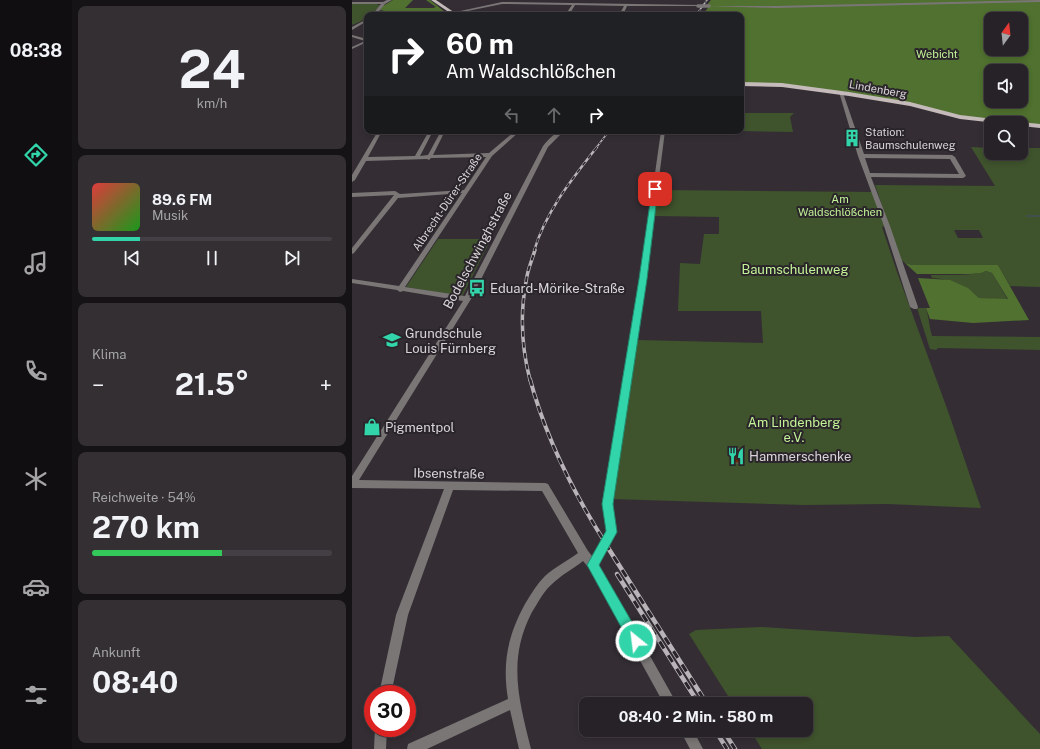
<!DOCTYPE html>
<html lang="de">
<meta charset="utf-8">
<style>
:root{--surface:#272227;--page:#332f33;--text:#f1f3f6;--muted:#a4a4a7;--line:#433f44;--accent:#32d4a9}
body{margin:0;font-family:"Public Sans",sans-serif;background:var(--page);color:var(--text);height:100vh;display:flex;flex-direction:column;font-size:15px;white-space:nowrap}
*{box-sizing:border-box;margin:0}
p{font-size:13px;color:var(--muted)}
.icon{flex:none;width:22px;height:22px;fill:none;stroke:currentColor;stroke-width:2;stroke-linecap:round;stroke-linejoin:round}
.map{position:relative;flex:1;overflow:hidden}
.panel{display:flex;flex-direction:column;gap:6px;padding:6px;background:#151315;width:280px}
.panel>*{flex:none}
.top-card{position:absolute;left:12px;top:12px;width:380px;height:122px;border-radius:8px;box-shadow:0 2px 6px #0003,0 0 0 1px var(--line);background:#202124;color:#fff;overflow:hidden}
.needle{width:26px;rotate:15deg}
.tools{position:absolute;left:632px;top:12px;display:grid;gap:8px}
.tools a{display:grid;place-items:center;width:44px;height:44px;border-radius:8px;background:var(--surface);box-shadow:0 2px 6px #0003,0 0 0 1px var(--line);font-size:20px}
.speed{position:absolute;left:12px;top:685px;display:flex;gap:8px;font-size:20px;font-weight:700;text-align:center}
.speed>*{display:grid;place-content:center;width:52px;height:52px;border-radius:50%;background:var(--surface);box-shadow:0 2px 6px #0003,0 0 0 1px var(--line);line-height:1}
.speed .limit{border:6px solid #d22;background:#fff;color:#111}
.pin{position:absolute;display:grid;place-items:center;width:34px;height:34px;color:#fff;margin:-17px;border-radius:8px;box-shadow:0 2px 6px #0006}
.me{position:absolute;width:44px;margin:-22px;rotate:331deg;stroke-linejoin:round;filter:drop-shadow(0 0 3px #0008)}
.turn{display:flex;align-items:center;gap:14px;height:84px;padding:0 16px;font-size:18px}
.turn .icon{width:52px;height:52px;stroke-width:2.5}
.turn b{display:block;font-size:28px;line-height:34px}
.lanes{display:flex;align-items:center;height:38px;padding:0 16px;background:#0003;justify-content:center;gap:20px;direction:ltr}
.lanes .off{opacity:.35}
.big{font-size:30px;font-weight:700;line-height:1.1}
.panel .card{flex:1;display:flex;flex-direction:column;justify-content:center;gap:6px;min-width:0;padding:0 14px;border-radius:8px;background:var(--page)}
.panel .dial{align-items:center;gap:0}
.dial b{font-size:52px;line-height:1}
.song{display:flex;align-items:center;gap:12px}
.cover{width:48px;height:48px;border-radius:6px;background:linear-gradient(135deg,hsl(0 70% 55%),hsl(120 70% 35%))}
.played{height:4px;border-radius:2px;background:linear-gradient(90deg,var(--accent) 20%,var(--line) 20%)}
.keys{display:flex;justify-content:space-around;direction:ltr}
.heat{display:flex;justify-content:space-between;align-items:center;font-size:22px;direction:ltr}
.charge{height:6px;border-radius:3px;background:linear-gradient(90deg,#34c759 54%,var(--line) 0)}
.trip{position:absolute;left:227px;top:697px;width:234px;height:40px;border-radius:8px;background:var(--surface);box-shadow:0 2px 6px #0003,0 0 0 1px var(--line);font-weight:700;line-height:40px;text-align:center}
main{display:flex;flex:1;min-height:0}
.tabs{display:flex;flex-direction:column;width:72px;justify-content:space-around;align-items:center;background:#100e10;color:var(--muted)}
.tabs .icon{width:28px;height:28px}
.tabs .on{color:var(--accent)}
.tabs b{font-size:18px;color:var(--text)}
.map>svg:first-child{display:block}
.green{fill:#3f532d;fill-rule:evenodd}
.forest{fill:#50712f;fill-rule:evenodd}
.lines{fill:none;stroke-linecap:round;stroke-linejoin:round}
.stream{stroke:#42505b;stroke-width:1.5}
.building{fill:#6a2a09;stroke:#6e6562}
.minor{fill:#7a7676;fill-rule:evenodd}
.major{fill:#c4bbba;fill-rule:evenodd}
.rail-far4-casing{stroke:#b8b4b8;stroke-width:1.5}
.rail-far3-casing{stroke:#b8b4b8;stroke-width:2.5}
.rail-far2-casing{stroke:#b8b4b8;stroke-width:3.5}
.rail-far1-casing{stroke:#b8b4b8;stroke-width:4}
.rail-casing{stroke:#b8b4b8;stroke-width:4.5}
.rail-far4{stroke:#2a252a;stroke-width:1;stroke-dasharray:2.5;stroke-linecap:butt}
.rail-far3{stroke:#2a252a;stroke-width:1.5;stroke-dasharray:4.5;stroke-linecap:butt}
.rail-far2{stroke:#2a252a;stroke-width:2;stroke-dasharray:5.5;stroke-linecap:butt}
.rail-far1{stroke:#2a252a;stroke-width:2.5;stroke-dasharray:7;stroke-linecap:butt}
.rail{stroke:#2a252a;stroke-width:3;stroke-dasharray:8;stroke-linecap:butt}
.minor-bridge{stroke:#7a7676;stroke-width:3.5}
.route{fill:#32d4a9;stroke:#208a6e}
.labels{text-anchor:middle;stroke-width:4;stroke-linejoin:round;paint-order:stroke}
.far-park-label{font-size:11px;fill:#c3f497;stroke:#2a252a}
.far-street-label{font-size:11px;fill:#d8d4d8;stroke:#2a252a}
.far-poi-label{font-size:11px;fill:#d8d4d8;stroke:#2a252a;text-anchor:start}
.street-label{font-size:13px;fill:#d8d4d8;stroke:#2a252a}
.park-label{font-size:13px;fill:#c3f497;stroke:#2a252a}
.poi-label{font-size:13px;fill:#d8d4d8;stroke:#2a252a;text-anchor:start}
</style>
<main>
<nav class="tabs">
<b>08:38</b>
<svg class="icon on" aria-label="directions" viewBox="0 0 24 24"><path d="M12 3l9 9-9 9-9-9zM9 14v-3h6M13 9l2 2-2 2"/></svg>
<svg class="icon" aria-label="music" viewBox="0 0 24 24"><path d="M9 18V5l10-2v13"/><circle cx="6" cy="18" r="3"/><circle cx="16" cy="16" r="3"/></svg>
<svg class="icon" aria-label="phone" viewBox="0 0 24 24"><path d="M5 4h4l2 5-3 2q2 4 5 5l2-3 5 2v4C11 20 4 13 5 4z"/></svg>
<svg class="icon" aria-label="climate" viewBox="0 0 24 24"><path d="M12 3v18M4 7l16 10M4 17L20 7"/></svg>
<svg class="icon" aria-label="car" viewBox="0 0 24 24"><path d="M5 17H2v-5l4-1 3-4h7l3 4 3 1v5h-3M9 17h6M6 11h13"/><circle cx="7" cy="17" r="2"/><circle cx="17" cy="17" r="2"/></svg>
<svg class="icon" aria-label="filters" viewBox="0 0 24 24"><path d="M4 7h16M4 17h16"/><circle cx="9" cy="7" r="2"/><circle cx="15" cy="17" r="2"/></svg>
</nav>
<section class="panel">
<div class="card dial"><b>24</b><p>km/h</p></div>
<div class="card">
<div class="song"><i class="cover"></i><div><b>89.6 FM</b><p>Musik</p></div></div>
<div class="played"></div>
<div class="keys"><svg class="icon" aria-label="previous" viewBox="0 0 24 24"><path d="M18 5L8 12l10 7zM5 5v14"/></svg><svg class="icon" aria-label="pause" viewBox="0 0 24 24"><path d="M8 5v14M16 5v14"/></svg><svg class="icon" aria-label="next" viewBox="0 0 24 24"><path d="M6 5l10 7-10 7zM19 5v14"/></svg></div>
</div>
<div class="card"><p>Klima</p>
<div class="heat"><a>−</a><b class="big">21.5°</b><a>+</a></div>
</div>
<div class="card"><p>Reichweite · 54%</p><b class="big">270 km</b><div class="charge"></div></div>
<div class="card"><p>Ankunft</p><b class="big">08:40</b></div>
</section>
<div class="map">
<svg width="688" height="749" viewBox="0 0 688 749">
<rect width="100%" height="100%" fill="#342e34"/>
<g class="green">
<path d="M0 4H26L25 5H29C22 13 10 22 0 25Z"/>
<polygon points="389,113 442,113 438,117 441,132 389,131"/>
<path d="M619 147 639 148V153H669V148H688V287L658 286 646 265H560L553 263 549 260 523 185 643 186ZM602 230H627L631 238H606Z"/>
<path d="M305 190 521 192 533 226 530 227 545 272 597 414 629 508 535 504 453 505 259 499C270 447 276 393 285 340L411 343 409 311H326L328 263 348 264 352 234H367V217L302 216Z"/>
<polygon points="86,239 139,239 111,295 107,296 54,287"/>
<path d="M634 271 640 273 656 300 627 298C615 285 597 279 580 278L579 275C592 275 623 276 634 271Z"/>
<path d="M565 308H574C577 318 577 326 580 336L688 337V350L586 348 584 350 578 349Z"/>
<polygon points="409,627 563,637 597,636 688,734 688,749 410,749 398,730 454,730 454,704 381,704 337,634 344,630"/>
</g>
<g class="forest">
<polygon points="41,0 61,0 53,8 81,8 84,7 74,0 78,0 93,12 67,15 51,15 28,10 31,6"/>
<path d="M359 0H688V125L611 116 495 92 389 83V15H351L357 6 355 5ZM639 19H669V49H639ZM639 71H669V101H639Z"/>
<polygon points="553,263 560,265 646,265 677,320 621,323 578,319 574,308 578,308 566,278 598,280 616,288 627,298 656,299 640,273 634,271 629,273 618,274 565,274"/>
</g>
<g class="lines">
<polyline class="stream" points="675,216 688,216"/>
</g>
<polygon class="building" points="380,448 389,449 389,463 380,463"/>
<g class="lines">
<g class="minor">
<polygon points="35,0 40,0 33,4 24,15 20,15 29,4 0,4 0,2 31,2"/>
<polygon points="688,0 688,2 423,8 355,6 423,6"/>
<polygon points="150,2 346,5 348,6 275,6 271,15 267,15 272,6 223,5 217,15 213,15 220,5 150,4 101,14 99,13"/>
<polygon points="15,19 15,21 0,30 0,27"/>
<polygon points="0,35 15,39 15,42 0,49 0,47 13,41 0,37"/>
<path d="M487 92 491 93 512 154 600 155 603 157 614 176 611 178 519 177 538 226 566 307 565 309H562L558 307 532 226 506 156ZM513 158 598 159 607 174 518 173Z"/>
<path d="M26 131H30L16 157 63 156 77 131H81L68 156 76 155 89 131H93L81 155 137 153 163 131H168L140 156 53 287 113 296 191 146C197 139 203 131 212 131L196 147 119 299 7 480 193 483 196 484 236 551 240 556 255 531 250 503 288 279 309 131H313L294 279 260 503 265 532 247 565 325 704H312L237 568 231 561C221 569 209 575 199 585 191 592 186 603 180 612 155 660 167 700 179 749H167L158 710 75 749H55L56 744 156 699C150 663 156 635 173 604 179 594 185 584 193 576 203 567 215 561 226 553L190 491 101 490 56 615 39 694H27L44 615 92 489 0 488V476L111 301 51 291 48 292 45 290 0 283V279L47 286 110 193 46 198 2 253 0 254V248L42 195 0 197V193L43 191 48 194 112 190 134 157 79 158 77 160 75 159 14 161 3 180 0 182V175Z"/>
<polygon points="23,728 35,728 34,749 22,749"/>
<polygon points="328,730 341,730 351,749 338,749"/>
</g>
<g class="major">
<polygon points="79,0 84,0 106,15 101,15"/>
<polygon points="389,82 430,83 497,92 558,102 608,115 659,121 662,123 644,123 608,119 558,106 497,96 430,87 389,86"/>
<polygon points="669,122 688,124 688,128 669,126 669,123 667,123"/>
</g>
<g class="rail-far4-casing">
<g id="rail-far4">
<polyline points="344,15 355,0"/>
<polyline points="244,148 257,131"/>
</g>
</g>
<g class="rail-far3-casing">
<path id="rail-far3" d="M182 251C194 211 220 179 245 147"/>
</g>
<g class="rail-far2-casing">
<path id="rail-far2" d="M178 380C170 349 168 314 174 282 175 271 180 260 183 250"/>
</g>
<g class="rail-far1-casing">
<path id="rail-far1" d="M178 379C194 439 221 492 254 544"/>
</g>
<g class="rail-casing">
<g id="rail">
<polyline points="253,543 355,704"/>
<polyline points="265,574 347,704"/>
<polyline points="363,730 375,749"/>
<polyline points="371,730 383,749"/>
</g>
</g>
<use href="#rail-far4" class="rail-far4"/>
<use href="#rail-far3" class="rail-far3"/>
<use href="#rail-far2" class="rail-far2"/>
<use href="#rail-far1" class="rail-far1"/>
<use href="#rail" class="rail"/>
<polyline class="minor-bridge" points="346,6 357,6"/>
</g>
<polygon class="route" points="303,187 306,189 295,279 261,504 265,532 247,565 288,636 290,641 288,645 284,647 279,645 235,565 254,531 250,504 287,279 300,189"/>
<defs>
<g id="building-bare" transform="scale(1.38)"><path d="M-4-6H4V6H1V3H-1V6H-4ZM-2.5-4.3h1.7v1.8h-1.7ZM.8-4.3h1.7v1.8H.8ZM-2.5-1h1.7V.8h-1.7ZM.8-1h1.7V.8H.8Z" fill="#32d4a9" stroke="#2a252a" stroke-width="2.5" paint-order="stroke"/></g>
<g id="bus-bare" transform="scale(1.38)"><path d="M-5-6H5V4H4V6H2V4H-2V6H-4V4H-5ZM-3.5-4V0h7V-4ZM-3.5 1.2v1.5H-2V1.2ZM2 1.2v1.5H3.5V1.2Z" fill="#32d4a9" stroke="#2a252a" stroke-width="2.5" paint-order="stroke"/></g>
<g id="school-bare" transform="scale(1.38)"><path d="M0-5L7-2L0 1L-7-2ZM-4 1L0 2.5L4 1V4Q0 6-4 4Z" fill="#32d4a9" stroke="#2a252a" stroke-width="2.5" paint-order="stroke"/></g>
<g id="shop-bare" transform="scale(1.38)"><path d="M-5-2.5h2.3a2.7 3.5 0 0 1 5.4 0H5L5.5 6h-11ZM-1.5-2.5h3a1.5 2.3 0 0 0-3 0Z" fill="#32d4a9" stroke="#2a252a" stroke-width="2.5" paint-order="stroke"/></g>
<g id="restaurant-bare" transform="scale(1.38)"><path d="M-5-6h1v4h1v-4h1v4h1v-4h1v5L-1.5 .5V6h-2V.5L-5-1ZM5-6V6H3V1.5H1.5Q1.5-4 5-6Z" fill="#32d4a9" stroke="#2a252a" stroke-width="2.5" paint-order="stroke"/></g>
</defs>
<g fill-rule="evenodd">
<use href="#building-bare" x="500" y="138"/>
<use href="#bus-bare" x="125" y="288"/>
<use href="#school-bare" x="40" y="340"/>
<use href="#shop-bare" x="20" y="427"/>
<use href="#restaurant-bare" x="384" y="456"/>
</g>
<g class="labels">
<g class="far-park-label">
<text x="585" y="58">Webicht</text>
<text x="488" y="203">Am<tspan x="488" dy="13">Waldschlößchen</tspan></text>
</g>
<g class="far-street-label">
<text transform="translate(526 89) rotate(10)" y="4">Lindenberg</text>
<text transform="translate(95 202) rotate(-56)" y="4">Albrecht-Dürer-Straße</text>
</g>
<g class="far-poi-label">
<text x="513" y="136">Station:<tspan x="513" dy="13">Baumschulenweg</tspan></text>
</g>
<g class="street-label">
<text transform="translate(125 250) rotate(-62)" y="5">Bodelschwinghstraße</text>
<text transform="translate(97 473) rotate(1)" y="5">Ibsenstraße</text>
</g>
<g class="park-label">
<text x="443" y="274">Baumschulenweg</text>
<text x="442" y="427">Am Lindenberg<tspan x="442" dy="15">e.V.</tspan></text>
</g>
<g class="poi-label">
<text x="138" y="293">Eduard-Mörike-Straße</text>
<text x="53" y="338">Grundschule<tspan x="53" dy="15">Louis Fürnberg</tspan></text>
<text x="33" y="432">Pigmentpol</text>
<text x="397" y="461">Hammerschenke</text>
</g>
</g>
</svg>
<div class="tools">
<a><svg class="needle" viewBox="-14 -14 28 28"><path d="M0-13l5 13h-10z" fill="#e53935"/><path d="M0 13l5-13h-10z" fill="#a4a4a7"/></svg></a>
<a><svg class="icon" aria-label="sound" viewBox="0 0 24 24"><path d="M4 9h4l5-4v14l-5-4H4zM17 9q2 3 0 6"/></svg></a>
<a><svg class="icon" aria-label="search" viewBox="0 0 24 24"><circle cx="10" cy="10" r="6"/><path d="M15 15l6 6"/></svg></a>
</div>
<div class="speed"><div class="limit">30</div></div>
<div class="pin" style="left:303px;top:189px;background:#d93025"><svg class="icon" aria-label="arrive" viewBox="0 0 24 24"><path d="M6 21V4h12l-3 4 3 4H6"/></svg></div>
<svg class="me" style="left:284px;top:641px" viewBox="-20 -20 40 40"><circle r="17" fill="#32d4a9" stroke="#fff" stroke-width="3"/><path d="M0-11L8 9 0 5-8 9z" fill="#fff"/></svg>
<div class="trip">08:40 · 2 Min. · 580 m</div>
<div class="top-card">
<div class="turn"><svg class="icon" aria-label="right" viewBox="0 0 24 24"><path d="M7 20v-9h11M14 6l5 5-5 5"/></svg><div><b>60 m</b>Am Waldschlößchen</div></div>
<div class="lanes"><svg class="icon off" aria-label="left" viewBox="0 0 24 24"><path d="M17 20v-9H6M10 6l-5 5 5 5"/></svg><svg class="icon off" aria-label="ahead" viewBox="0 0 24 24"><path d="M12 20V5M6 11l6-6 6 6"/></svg><svg class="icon" aria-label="right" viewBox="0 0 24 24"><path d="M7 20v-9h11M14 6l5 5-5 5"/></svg></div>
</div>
</div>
</main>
